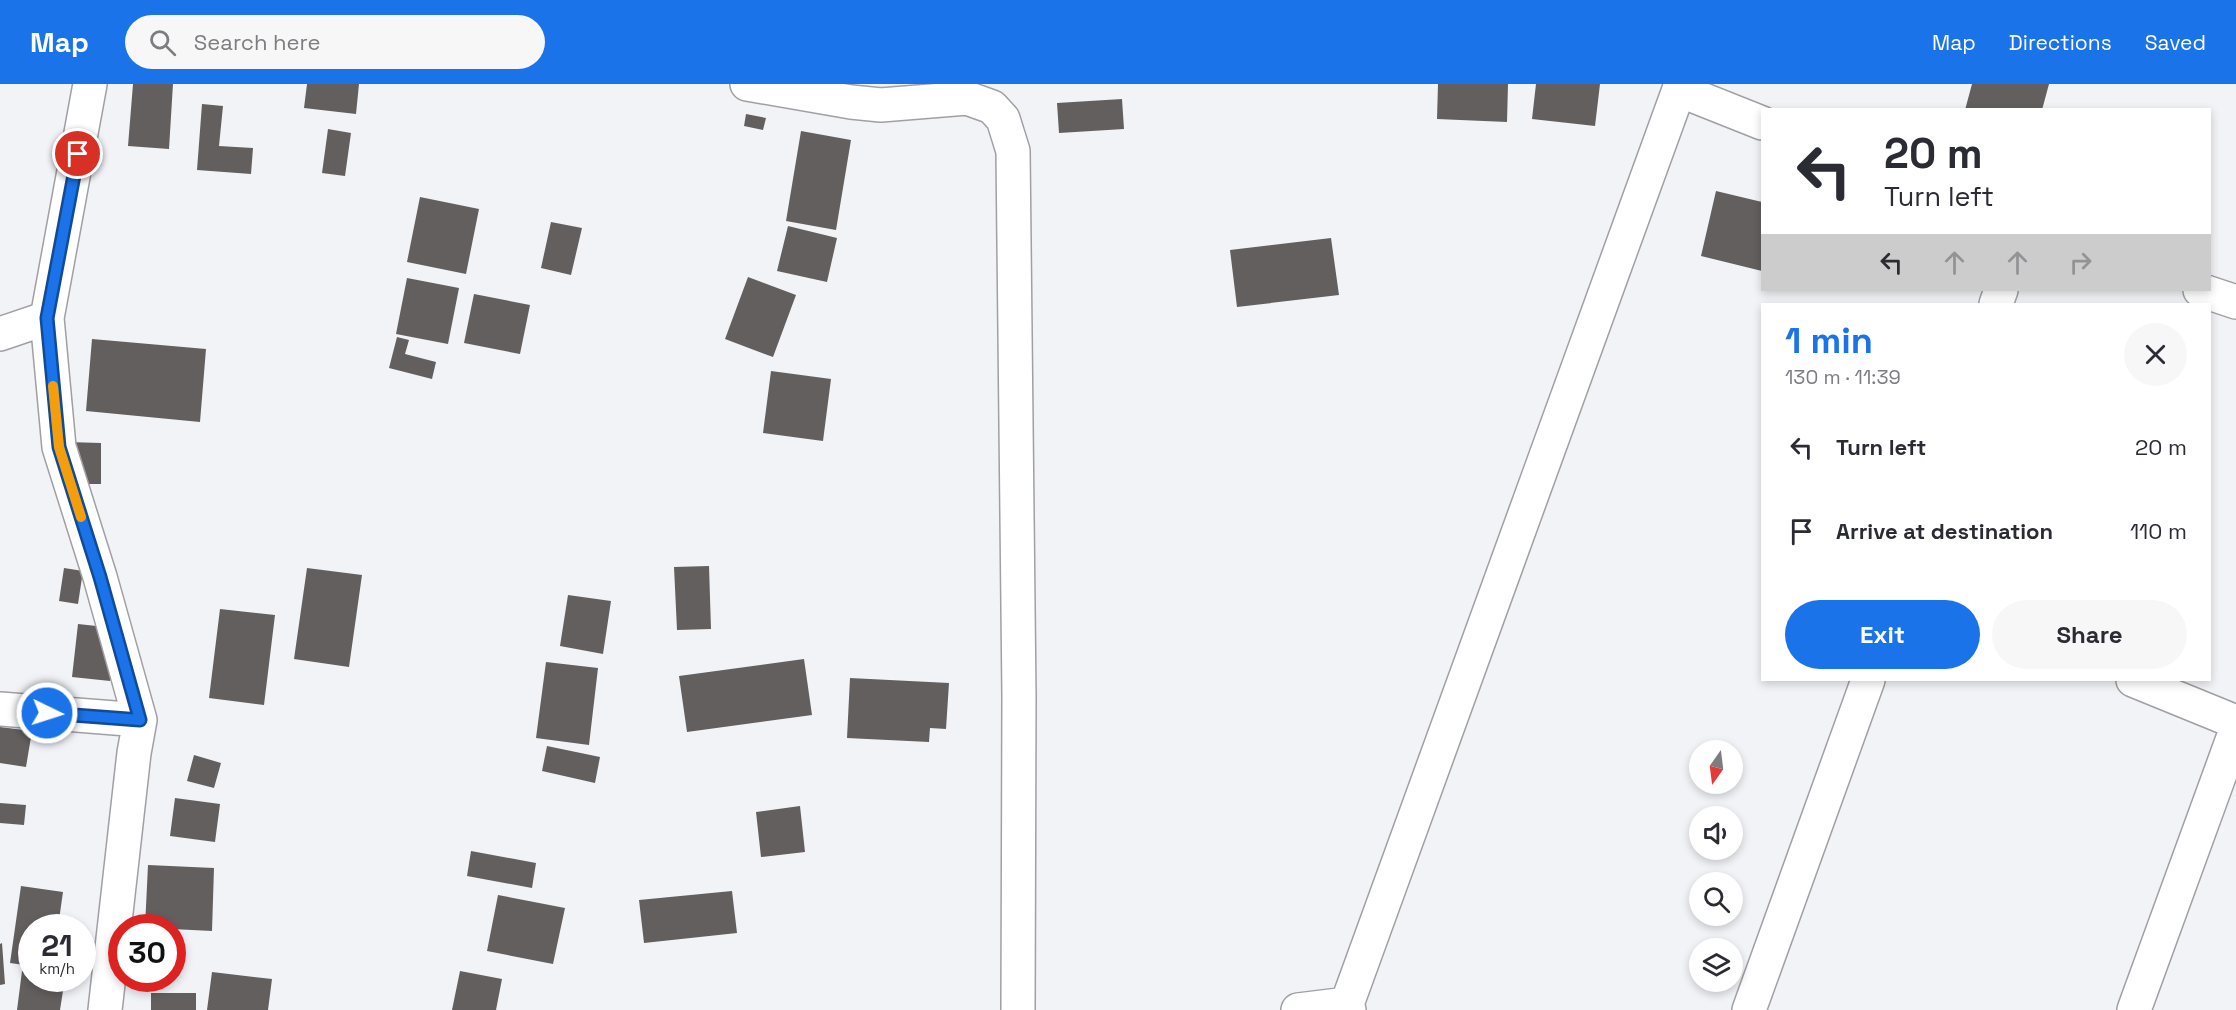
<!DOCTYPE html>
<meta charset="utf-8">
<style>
body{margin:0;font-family:"Space Grotesk",sans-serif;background:#f7f7f7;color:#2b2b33;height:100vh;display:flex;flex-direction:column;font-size:22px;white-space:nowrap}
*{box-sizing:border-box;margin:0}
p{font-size:20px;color:#7c7c81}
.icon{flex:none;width:33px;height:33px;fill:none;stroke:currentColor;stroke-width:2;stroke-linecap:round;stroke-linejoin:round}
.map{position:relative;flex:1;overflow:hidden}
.details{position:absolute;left:1761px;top:219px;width:450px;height:378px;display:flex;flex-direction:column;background:#fff;border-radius:0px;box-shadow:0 3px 9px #0003}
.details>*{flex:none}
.hud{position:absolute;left:1761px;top:24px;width:450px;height:183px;border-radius:0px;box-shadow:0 3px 9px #0003;background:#fff;color:#2b2b33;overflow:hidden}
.needle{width:39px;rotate:194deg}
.fabs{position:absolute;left:1689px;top:656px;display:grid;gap:12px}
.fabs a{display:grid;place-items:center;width:54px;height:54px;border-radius:50%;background:#fff;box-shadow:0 3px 9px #0003;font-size:30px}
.speed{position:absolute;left:18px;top:830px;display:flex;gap:12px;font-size:30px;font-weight:700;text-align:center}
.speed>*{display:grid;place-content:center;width:78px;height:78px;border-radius:50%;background:#fff;box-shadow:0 3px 9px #0003;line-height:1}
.speed small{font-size:15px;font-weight:400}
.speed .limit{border:9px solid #d22;background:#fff;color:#111}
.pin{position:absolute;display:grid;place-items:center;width:51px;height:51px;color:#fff;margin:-26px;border:3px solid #fff;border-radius:50%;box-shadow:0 2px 6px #0007}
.me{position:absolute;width:66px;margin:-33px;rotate:94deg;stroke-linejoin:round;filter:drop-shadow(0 0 4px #0008)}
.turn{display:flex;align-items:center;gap:21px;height:126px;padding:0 24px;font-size:27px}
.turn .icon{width:78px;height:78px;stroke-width:2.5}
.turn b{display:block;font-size:42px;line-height:51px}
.lanes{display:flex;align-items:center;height:57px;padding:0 24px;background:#0003;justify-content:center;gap:30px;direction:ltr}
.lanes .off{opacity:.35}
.round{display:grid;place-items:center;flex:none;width:63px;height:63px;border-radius:32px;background:#f7f7f7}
.head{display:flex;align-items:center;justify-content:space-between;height:102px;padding:0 24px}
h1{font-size:36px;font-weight:700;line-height:45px;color:#1a73e8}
.primary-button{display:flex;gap:12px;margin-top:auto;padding:12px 24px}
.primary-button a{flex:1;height:69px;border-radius:36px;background:#1a73e8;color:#fff;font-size:24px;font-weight:700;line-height:69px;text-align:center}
.primary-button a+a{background:#f7f7f7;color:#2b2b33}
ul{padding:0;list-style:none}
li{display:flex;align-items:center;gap:18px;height:84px;padding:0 24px}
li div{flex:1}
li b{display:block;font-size:22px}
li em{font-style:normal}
header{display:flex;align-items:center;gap:36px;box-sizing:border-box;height:84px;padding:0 30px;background:#1a73e8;color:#fff}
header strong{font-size:28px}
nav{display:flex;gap:33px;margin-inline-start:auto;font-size:21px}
.search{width:420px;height:54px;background:#f7f7f7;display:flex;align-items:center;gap:15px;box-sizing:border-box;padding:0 21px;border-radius:33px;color:#7c7c81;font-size:22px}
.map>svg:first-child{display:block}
</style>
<header>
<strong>Map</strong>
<div class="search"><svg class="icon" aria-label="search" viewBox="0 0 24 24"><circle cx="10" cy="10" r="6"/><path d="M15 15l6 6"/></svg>Search here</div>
<nav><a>Map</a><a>Directions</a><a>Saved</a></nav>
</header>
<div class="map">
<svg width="2236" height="926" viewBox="0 0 2236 926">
<rect width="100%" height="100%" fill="#f2f3f7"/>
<path fill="#635f5e" d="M133,0h40l-4,65 -41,-3z
M307,0h52l-3,30 -52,-6z
M1438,0h70l-1,38 -70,-3z
M1536,0h64l-5,42 -63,-7z
M1972,0h77l-7,26h-77z
M1122,15l2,30 -65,4 -2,-30z
M202,20l21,2 -4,40 34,2 -2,26 -54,-4z
M746,30l20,4 -3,12 -19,-4z
M328,45l23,4 -6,43 -23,-3z
M801,47l50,9 -15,90 -50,-9z
M1716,107l46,11v69l-61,-15z
M420,113l59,12 -13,65 -59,-12z
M551,138l31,6 -11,47 -30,-7z
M788,142l49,12 -10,44 -50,-11z
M1331,154l8,57 -102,12 -7,-57z
M748,193l48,18 -23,62 -48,-18z
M407,194l52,10 -11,56 -52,-10z
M474,210l56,11 -10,49 -56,-11z
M397,253l12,3 -4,14 31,8 -4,17 -43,-11z
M92,255l114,10 -6,73 -114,-11z
M771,287l60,8 -8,62 -60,-8z
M68,358l33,1v41h-33z
M709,482l2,63 -34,1 -3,-63z
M64,484l19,3 -5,33 -19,-3z
M307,484l55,7 -13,92 -55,-8z
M568,511l43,6 -8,53 -43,-8z
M220,525l55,6 -11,90 -55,-7z
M78,540l37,4 -5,53 -38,-4z
M804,575l8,56 -125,17 -8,-56z
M546,578l52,6 -9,77 -53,-7z
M850,594l99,5 -3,46 -16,-1 -1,14 -82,-4z
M0,643l32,4 -6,36 -26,-4z
M547,662l53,11 -5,26 -53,-12z
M194,671l27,8 -7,25 -27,-7z
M175,714l45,6 -5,38 -45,-6z
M0,719l26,2 -2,20 -24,-2z
M800,722l5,46 -44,5 -5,-45z
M471,767l65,12 -4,25 -65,-12z
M148,781l66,3 -2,63 -40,-2v-2h-27z
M21,802l42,6 -5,35h-26v39l-22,-3z
M732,807l5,42 -93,10 -5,-43z
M498,811l67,13 -12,56 -66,-13z
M2,859l3,41 -5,1v-41z
M22,887l10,1v6h33l-5,32h-43z
M460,887l42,8 -6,31h-44z
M212,888l60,7 -4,31h-61z
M151,909h45v17h-45z"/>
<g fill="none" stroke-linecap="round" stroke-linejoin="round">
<g stroke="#a0a0a4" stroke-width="36">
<path id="minor" d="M90,0l-43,234 12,129 41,130 40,143 -6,33 -29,257
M747,0l104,18 30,3 86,-7 25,9 11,12 10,32 6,546 -1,313
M1679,6l83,33
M2200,206l36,12
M1996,220l5,-14
M0,250l47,-16
M2133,596l103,42
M0,625l140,11
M1298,926l49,-6
M1349,926l-2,-6 334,-920
M1749,926l119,-330
M2134,926l102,-280"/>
</g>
<use href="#minor" stroke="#fff" stroke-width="33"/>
</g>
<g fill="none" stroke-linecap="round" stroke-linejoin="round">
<g stroke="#114b97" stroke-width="15">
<path id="route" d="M47,629l93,7 -40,-143 -41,-130 -12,-129 31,-164"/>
</g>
<use href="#route" stroke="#1a73e8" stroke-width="10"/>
<path stroke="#f59e0b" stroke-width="10" d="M53,302l6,61 22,70"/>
</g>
</svg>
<div class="fabs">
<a><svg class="needle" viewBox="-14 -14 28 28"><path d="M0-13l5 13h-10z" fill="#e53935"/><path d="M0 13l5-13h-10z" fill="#7c7c81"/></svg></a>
<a><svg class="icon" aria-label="sound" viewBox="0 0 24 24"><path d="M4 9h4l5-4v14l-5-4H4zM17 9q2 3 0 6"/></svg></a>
<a><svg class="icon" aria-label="search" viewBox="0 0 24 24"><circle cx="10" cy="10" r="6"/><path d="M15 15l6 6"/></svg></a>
<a><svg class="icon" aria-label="layers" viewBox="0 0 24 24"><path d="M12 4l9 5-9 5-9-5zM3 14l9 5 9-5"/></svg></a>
</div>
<div class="speed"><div>21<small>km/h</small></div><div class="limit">30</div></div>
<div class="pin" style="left:78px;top:70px;background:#d93025"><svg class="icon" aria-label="arrive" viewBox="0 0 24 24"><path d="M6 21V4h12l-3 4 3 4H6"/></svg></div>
<svg class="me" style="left:47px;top:629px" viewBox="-20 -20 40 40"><circle r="17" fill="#1a73e8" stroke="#fff" stroke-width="3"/><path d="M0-11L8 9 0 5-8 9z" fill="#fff"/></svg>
<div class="hud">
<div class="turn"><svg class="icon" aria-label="left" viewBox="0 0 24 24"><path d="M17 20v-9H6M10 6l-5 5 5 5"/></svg><div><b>20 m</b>Turn left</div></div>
<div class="lanes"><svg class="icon" aria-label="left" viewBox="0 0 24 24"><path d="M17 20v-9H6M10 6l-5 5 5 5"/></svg><svg class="icon off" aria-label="ahead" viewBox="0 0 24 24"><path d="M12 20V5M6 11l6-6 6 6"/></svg><svg class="icon off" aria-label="ahead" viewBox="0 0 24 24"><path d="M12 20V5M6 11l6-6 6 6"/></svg><svg class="icon off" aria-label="right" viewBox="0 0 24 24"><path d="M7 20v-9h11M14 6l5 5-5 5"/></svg></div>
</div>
<section class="details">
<div class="head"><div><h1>1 min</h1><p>130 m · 11:39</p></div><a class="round"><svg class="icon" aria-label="close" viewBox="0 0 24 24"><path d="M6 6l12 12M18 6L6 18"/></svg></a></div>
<ul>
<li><svg class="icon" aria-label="left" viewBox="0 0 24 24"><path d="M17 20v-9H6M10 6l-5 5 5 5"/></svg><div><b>Turn left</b></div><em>20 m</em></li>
<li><svg class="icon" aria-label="arrive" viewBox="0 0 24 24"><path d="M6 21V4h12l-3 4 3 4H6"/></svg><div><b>Arrive at destination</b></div><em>110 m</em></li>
</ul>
<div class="primary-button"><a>Exit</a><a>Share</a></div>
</section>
</div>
